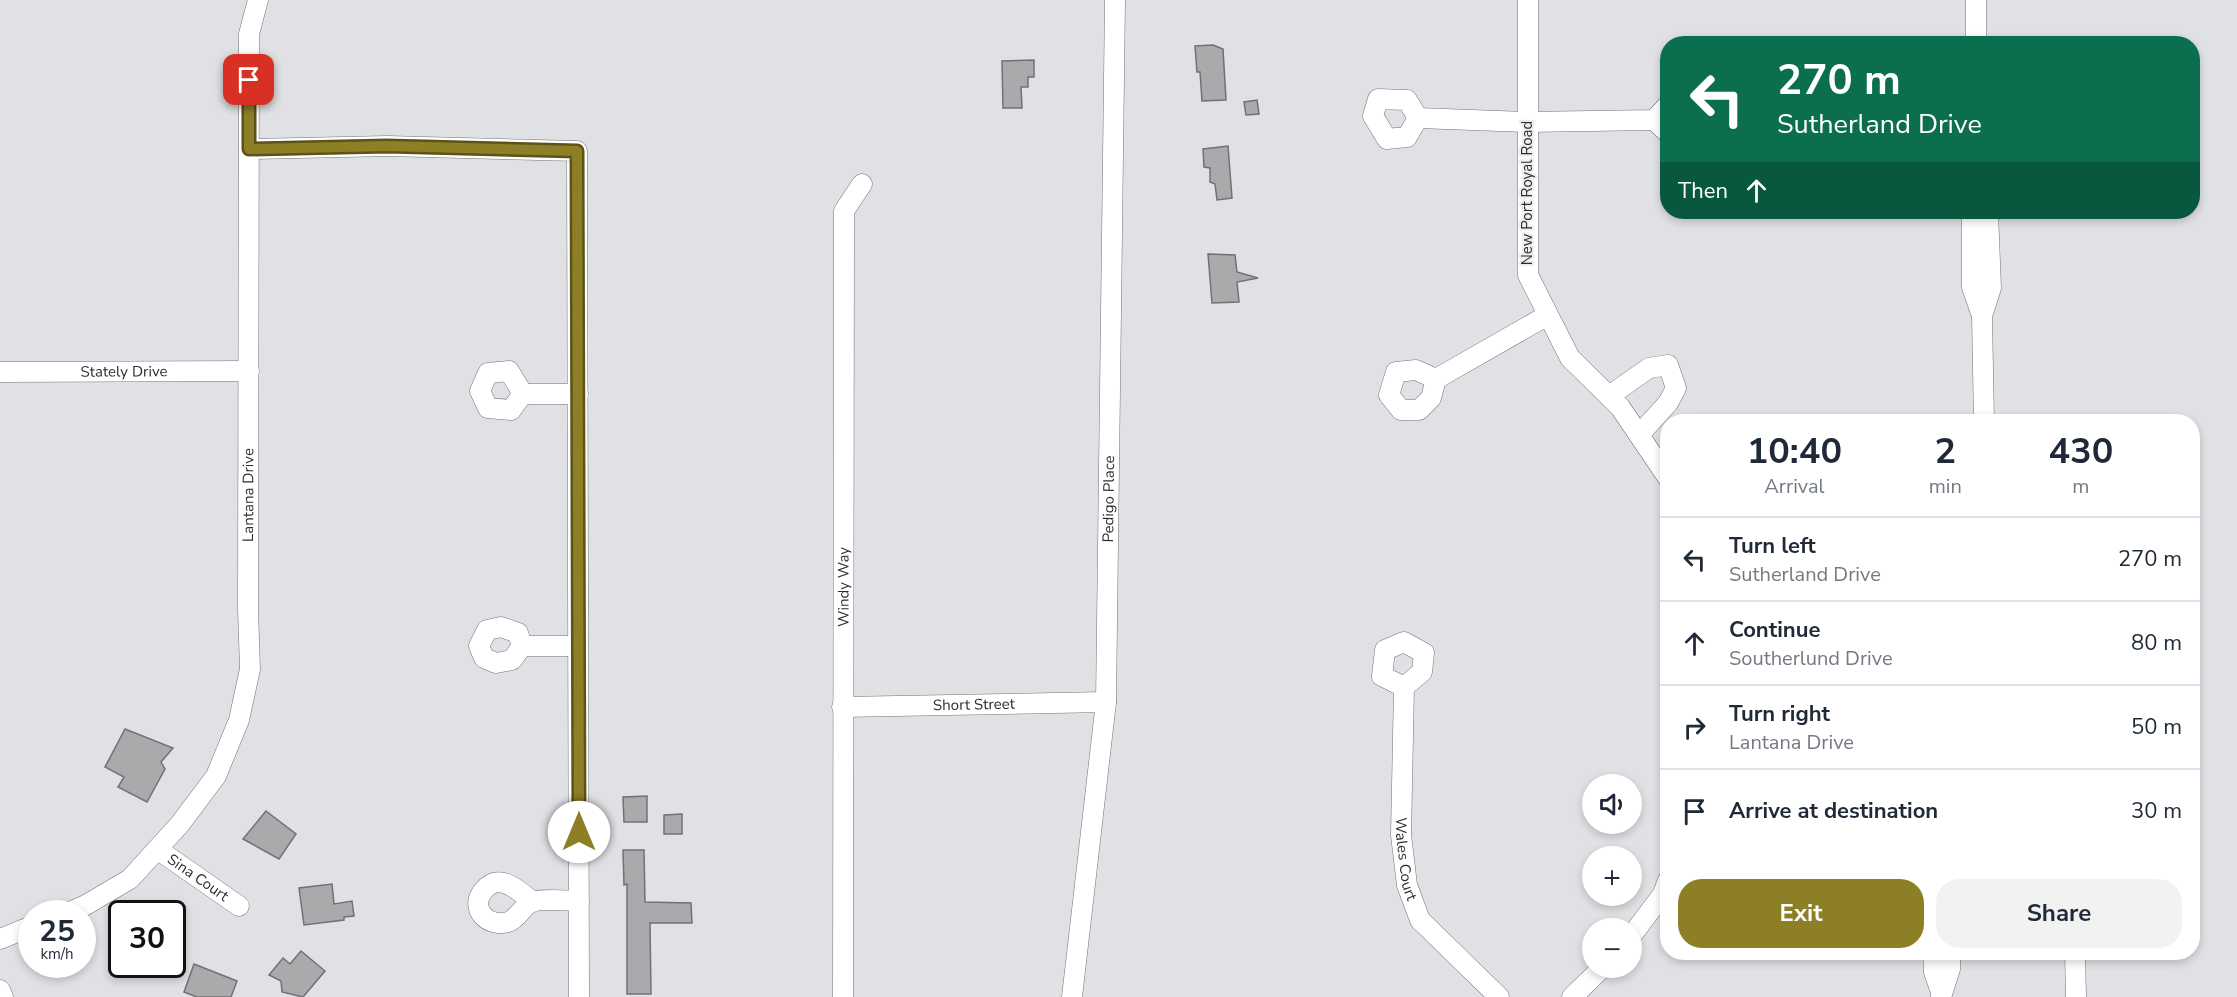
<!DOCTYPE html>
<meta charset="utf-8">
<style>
body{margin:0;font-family:"Nunito Sans",sans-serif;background:#f2f2f3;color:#1f2937;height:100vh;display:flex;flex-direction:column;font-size:22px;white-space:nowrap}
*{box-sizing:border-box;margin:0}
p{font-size:20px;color:#747a83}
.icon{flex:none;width:33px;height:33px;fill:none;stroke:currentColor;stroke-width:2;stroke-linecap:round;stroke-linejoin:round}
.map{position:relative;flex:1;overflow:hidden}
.side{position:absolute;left:1660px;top:414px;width:540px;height:546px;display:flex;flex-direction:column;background:#fff;border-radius:24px;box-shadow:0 3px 9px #0003}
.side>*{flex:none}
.hud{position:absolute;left:1660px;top:36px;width:540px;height:183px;border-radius:24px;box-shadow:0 3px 9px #0003;background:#0b6e4f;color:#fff;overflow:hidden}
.fabs{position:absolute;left:1582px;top:774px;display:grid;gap:12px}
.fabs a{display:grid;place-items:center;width:60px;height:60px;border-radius:50%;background:#fff;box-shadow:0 3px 9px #0003;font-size:30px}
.speed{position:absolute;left:18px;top:900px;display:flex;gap:12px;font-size:30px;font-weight:700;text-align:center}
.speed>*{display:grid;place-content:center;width:78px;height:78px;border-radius:50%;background:#fff;box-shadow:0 3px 9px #0003;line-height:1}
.speed small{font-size:15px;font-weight:400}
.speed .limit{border:3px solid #111;border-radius:9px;background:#fff;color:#111}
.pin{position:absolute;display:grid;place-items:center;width:51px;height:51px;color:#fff;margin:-26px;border-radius:12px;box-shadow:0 3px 9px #0006}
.me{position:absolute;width:66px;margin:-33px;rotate:0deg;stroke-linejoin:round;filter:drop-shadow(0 0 4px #0008)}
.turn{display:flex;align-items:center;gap:21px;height:126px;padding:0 18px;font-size:27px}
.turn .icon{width:78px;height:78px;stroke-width:2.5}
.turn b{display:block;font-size:42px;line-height:51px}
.then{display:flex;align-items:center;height:57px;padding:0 18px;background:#0003;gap:12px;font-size:22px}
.eta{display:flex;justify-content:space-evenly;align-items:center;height:102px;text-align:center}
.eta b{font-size:36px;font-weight:700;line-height:42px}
.action{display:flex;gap:12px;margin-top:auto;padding:12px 18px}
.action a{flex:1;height:69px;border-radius:24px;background:#8d7f26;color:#fff;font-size:24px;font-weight:700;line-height:69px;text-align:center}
.action a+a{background:#f2f2f3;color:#1f2937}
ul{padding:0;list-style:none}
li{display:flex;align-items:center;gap:18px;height:84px;padding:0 18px;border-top:2px solid #e0e1e3}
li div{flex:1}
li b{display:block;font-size:22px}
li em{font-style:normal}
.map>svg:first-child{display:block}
</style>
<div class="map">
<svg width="2237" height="997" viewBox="0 0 2237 997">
<rect width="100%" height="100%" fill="#e0e1e4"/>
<path fill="#aaaaad" stroke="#717174" stroke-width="1.5" d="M1213,45l10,4 3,51 -24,1 -2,-29h-3l-2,-26z
M1034,60v17h-6v10h-7l1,21h-19l-1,-47z
M1257,100l2,14 -13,1 -2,-13z
M1228,146l4,52 -15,2 -2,-16 -5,-2v-14l-6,-1 -1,-18z
M1208,254l27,1 2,17 21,6 -21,4 2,20 -27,1z
M125,729l48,19 -12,14 4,7 -18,33 -29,-15 6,-10 -19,-10z
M647,796v26h-23l-1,-25z
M266,811l30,23 -17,25 -36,-20z
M682,814v20h-18v-19z
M623,850h21l1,52 46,1 1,20h-42l1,71h-24v-110l-3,1z
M332,884l2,20 18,-3 2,15 -10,1v3l-40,5 -5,-37z
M301,951l24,20 -22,26 -21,-5 -1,-11 -12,-6 14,-17 7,6z
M194,964l43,17 -6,16h-34l-13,-5z"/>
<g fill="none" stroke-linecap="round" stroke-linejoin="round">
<g stroke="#737376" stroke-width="21">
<g id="minor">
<path d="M1528,0v275l42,83 50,49 48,71"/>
<path d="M1976,0v44"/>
<path d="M1418,118l-11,19 -20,2 -14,-23 5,-17 29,1 11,18 109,4 127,-2 14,-15"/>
<path d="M1654,120l14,13"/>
<path d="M249,149l138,-3 190,5 2,846"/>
<path d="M1972,212v75l10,29"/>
<path id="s1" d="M0,372l249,-1"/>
<path d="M1436,379l-5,19 -12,12h-18l-12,-15 7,-23 20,-2 20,9 112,-64"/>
<path d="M523,394l-12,16 -23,-2 -8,-17 8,-18 21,-2 14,23h55"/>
<path d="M1609,396l40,-28 19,-3 8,23 -8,15 -29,32"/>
<path d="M1984,422l-2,-106 9,-28 -3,-76"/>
<path d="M522,646l-4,-13 -17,-6 -14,3 -8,16 5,12 12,5 16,-3 10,-14h56"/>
<path id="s2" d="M1404,687l-22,-11 3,-26 19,-8 20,11 -2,19 -18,15 -3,148 6,50 13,35 79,77"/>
<path id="s3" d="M842,707l264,-5"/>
<path id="s4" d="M157,849l82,57"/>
<path d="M533,902c-15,-12 -34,-31 -50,-11 -14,18 5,37 25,31 10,-3 14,-16 24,-20 10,-4 36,-1 47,-1"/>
<path id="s5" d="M65,914l19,-8 46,-27 50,-55 36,-48 23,-56 11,-51 -2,-60 1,-575 9,-34"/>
<path d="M1632,935l31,-41 5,-14"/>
<path d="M0,939l32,-13"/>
<path d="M1933,952l1,20 7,20"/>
<path d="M2075,952l1,45"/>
<path d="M0,990l3,7"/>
<path id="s6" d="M843,997l1,-786 18,-27"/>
<path id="s7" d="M1072,997l34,-295 9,-702"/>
<path d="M1572,997l30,-29"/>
<path d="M1941,997l9,-28v-17"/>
</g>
</g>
<use href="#minor" stroke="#fff" stroke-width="20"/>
</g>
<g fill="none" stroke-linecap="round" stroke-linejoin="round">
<g stroke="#5c5319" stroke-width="15">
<path id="route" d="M249,80v69l138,-3 190,5 2,681"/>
</g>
<use href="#route" stroke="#8d7f26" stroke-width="10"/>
</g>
<g text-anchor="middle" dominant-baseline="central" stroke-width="4.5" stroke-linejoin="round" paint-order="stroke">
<g font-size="15" fill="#2c2c2d" stroke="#eeeef1">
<text transform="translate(1527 193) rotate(-90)">New Port Royal Road</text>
<text stroke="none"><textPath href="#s1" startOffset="124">Stately Drive</textPath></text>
<text stroke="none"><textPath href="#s5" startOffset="495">Lantana Drive</textPath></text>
<text stroke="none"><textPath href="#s7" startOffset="500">Pedigo Place</textPath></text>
<text stroke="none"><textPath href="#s6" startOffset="410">Windy Way</textPath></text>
<text stroke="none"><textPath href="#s3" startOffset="132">Short Street</textPath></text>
<text stroke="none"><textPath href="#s2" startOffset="309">Wales Court</textPath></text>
<text stroke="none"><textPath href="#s4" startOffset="50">Sina Court</textPath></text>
</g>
</g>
</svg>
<div class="fabs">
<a><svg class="icon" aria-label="sound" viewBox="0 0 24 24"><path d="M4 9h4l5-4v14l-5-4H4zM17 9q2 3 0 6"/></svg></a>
<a>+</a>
<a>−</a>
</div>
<div class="speed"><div>25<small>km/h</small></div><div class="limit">30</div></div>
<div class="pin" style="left:249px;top:80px;background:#d93025"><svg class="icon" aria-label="arrive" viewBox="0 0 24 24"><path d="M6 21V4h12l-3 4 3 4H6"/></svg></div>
<svg class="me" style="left:579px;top:832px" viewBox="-20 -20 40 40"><circle r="19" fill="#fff"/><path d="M0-13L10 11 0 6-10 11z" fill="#8d7f26"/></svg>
<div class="hud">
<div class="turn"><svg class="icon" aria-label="left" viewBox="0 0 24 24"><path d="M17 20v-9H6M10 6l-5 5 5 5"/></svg><div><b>270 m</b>Sutherland Drive</div></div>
<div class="then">Then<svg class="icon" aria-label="ahead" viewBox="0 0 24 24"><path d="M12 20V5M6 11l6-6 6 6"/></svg></div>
</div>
<section class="side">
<div class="eta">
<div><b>10:40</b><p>Arrival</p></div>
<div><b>2</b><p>min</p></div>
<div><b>430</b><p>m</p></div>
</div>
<ul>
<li><svg class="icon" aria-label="left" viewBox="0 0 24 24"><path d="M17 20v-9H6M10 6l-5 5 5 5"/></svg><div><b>Turn left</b><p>Sutherland Drive</p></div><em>270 m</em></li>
<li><svg class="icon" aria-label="ahead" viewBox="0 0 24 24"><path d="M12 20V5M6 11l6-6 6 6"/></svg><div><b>Continue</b><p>Southerlund Drive</p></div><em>80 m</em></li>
<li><svg class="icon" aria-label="right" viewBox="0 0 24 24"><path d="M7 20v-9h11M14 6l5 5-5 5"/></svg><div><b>Turn right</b><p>Lantana Drive</p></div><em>50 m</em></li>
<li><svg class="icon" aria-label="arrive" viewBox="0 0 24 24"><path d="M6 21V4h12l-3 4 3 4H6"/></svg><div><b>Arrive at destination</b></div><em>30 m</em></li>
</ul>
<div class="action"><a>Exit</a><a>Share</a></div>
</section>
</div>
